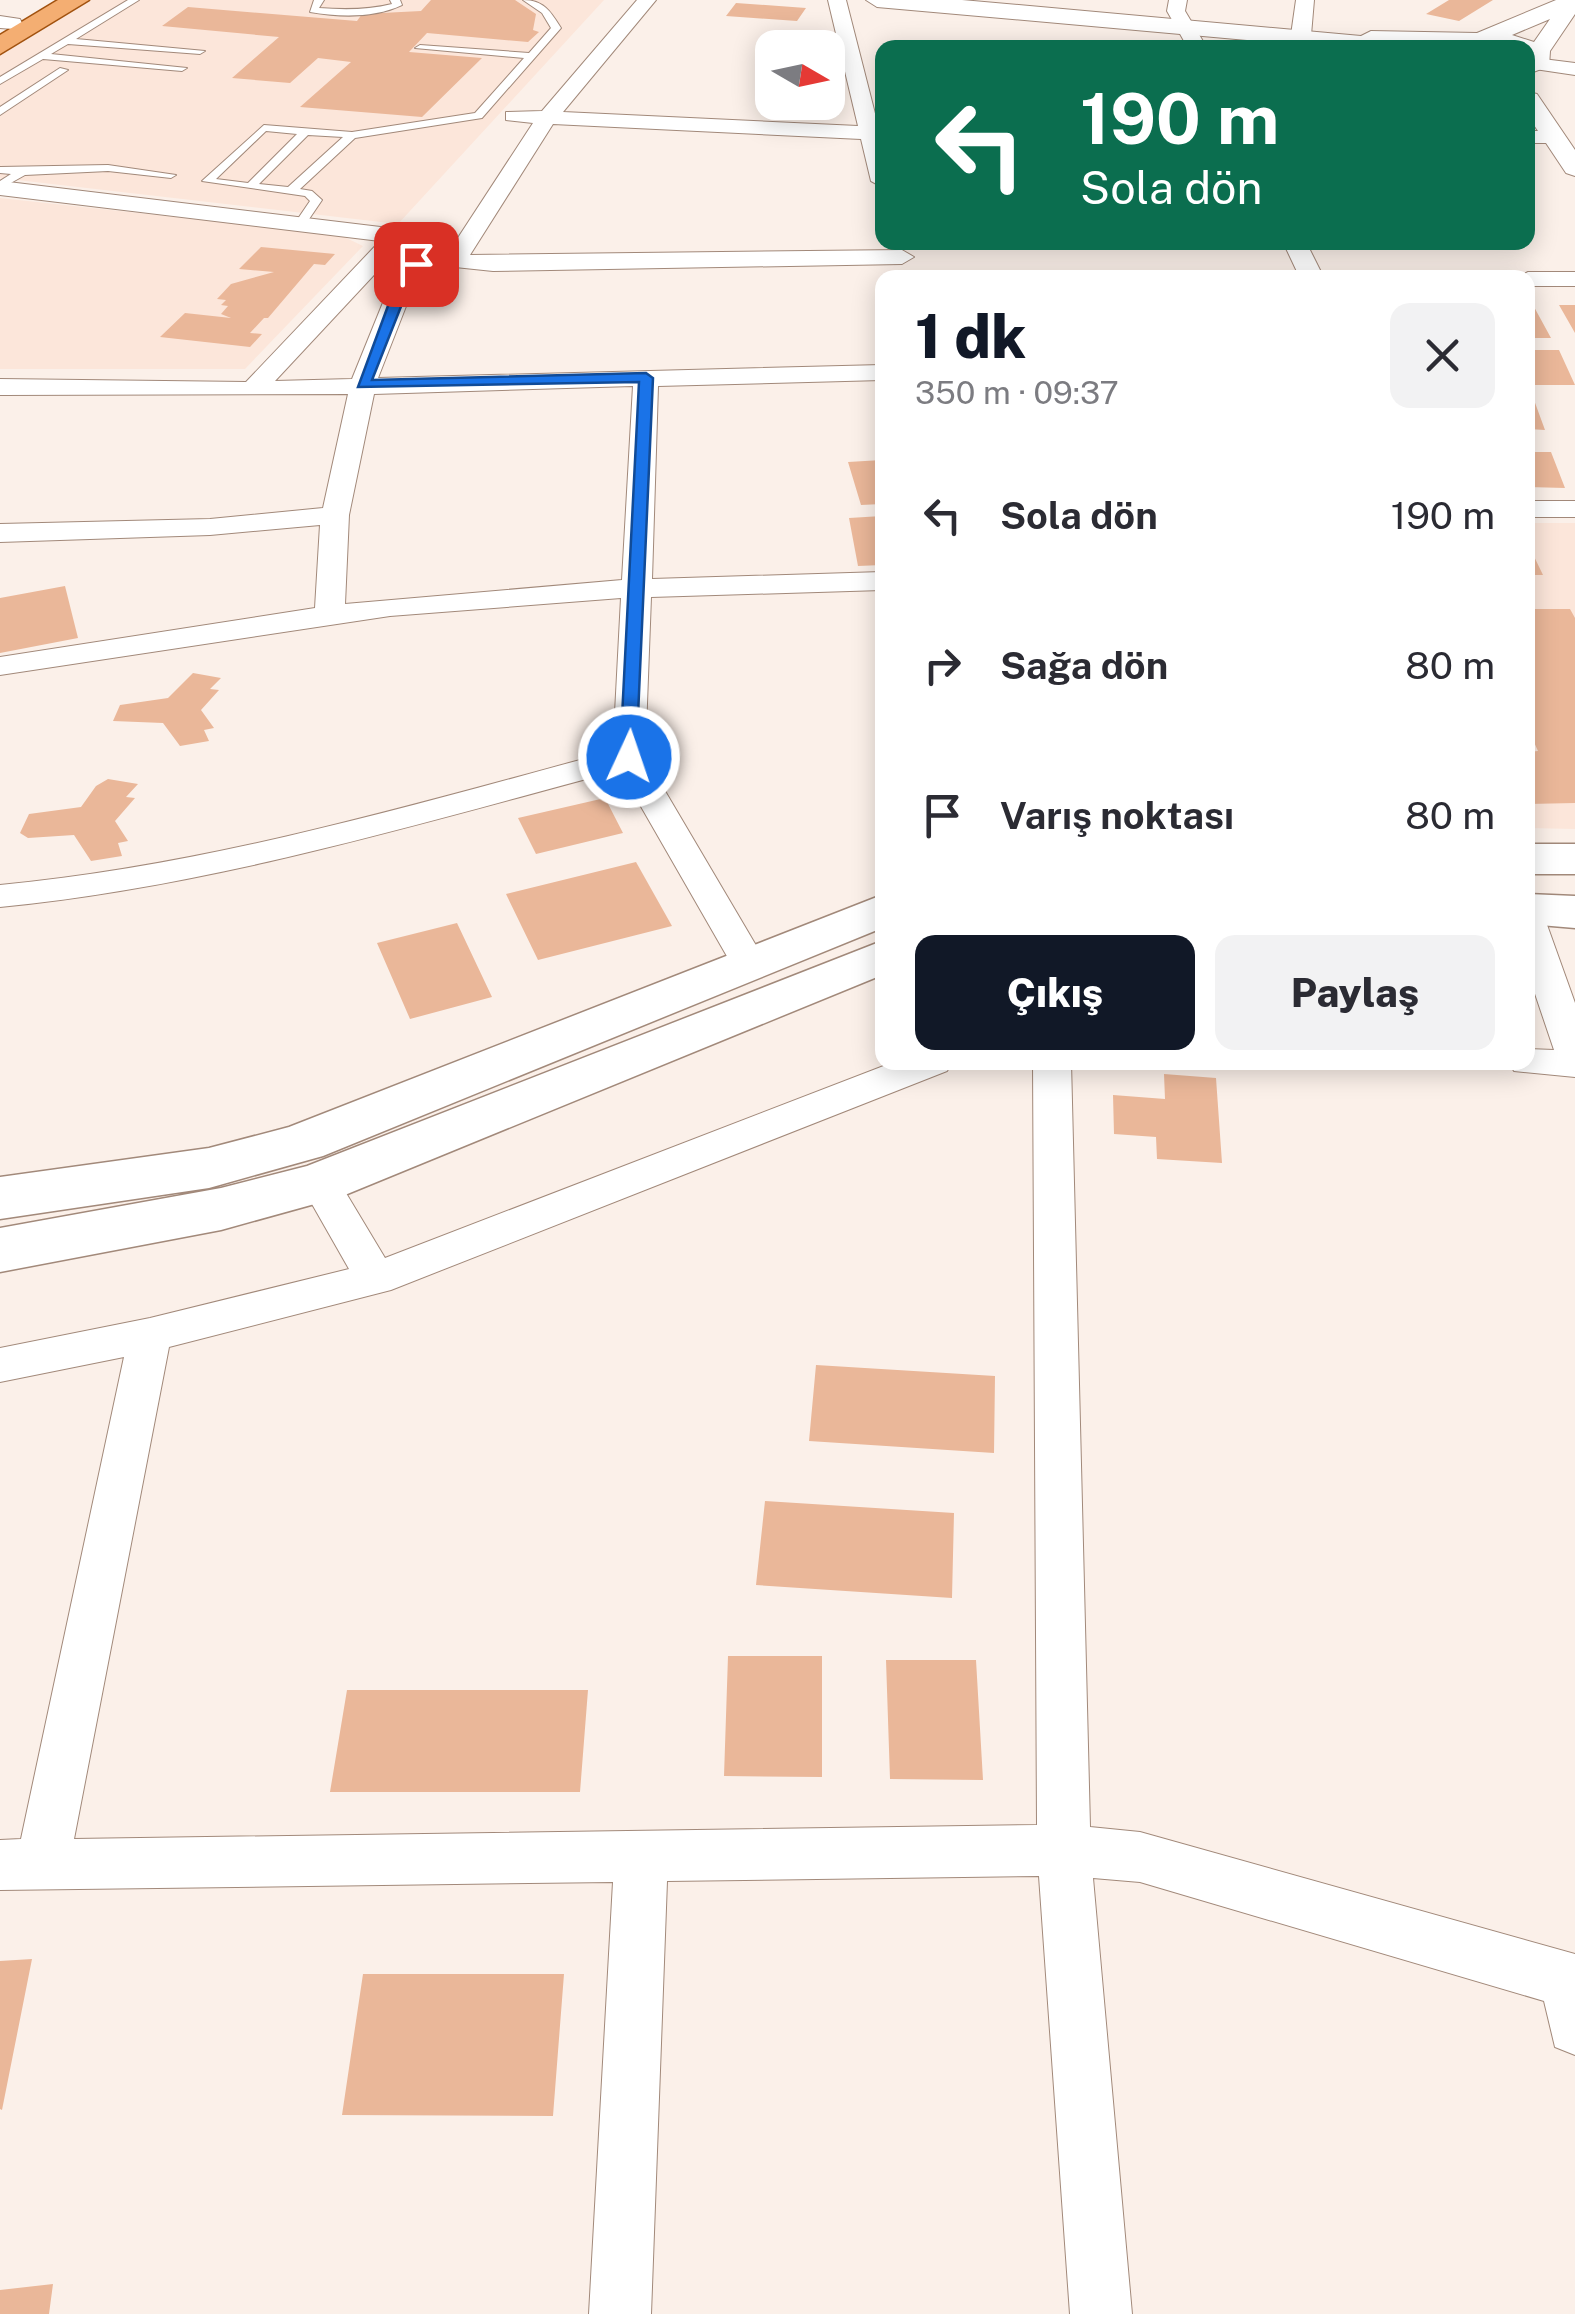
<!DOCTYPE html>
<html lang="tr">
<meta charset="utf-8">
<style>
body{margin:0;font-family:"Public Sans",sans-serif;background:#f2f2f3;color:#2b2b33;height:100vh;display:flex;flex-direction:column;font-size:38px;white-space:nowrap}
*{box-sizing:border-box;margin:0}
p{font-size:32px;color:#7c7c81}
.icon{flex:none;width:55px;height:55px;fill:none;stroke:currentColor;stroke-width:2;stroke-linecap:round;stroke-linejoin:round}
.map{position:relative;flex:1;overflow:hidden}
.side{position:absolute;left:875px;top:270px;width:660px;height:800px;display:flex;flex-direction:column;background:#fff;border-radius:20px;box-shadow:0 5px 25px #0003}
.side>*{flex:none}
.banner{position:absolute;left:875px;top:40px;width:660px;height:210px;border-radius:20px;box-shadow:0 5px 25px #0003;background:#0b6e4f;color:#fff;overflow:hidden}
.needle{width:65px;rotate:99deg}
.buttons{position:absolute;left:755px;top:30px;display:grid;gap:20px}
.buttons a{display:grid;place-items:center;width:90px;height:90px;border-radius:20px;background:#fff;box-shadow:0 5px 25px #0003;font-size:50px}
.pin{position:absolute;display:grid;place-items:center;width:85px;height:85px;color:#fff;margin:-42px;border-radius:20px;box-shadow:0 5px 15px #0006}
.me{position:absolute;width:110px;margin:-55px;rotate:3deg;stroke-linejoin:round;filter:drop-shadow(0 0 8px #0008)}
.turn{display:flex;align-items:center;gap:35px;height:210px;padding:0 40px;font-size:45px}
.turn .icon{width:130px;height:130px;stroke-width:2.5}
.turn b{display:block;font-size:70px;line-height:85px}
.round{display:grid;place-items:center;flex:none;width:105px;height:105px;border-radius:20px;background:#f2f2f3}
.headline{display:flex;align-items:center;justify-content:space-between;height:170px;padding:0 40px}
h1{font-size:60px;font-weight:800;line-height:75px;color:#111827}
.button{display:flex;gap:20px;margin-top:auto;padding:20px 40px}
.button a{flex:1;height:115px;border-radius:20px;background:#111827;color:#fff;font-size:40px;font-weight:800;line-height:115px;text-align:center}
.button a+a{background:#f2f2f3;color:#2b2b33}
ul{padding:0;list-style:none}
li{display:flex;align-items:center;gap:30px;height:150px;padding:0 40px}
li div{flex:1}
li b{display:block;font-size:38px}
li em{font-style:normal}
.map>svg:first-child{display:block}
</style>
<div class="map">
<svg width="1575" height="2314" viewBox="0 0 1575 2314">
<rect width="100%" height="100%" fill="#fbf0e9"/>
<path fill="#fce6da" d="M88,0h516l-206,224 -398,-46v-125z
M0,198l340,37 23,11 -118,123h-245z
M1528,523h47v306l-47,-1z"/>
<path fill="#eab799" d="M431,0h84l21,14 -3,16 6,2 -11,10 -101,-9 -18,19 73,6 -60,59 -122,-10 51,-45 -33,-4 -28,25 -58,-5 47,-41 -117,-11 26,-19 169,14 5,-7 59,-3z
M1449,0h44l-34,21 -33,-7z
M736,3l70,5 -9,13 -71,-5z
M261,247l74,7 -10,11 -11,-1 -46,54h-4l-14,15 12,1 -12,13 -90,-10 25,-24 46,5 -10,-4 7,-8 -7,-1 5,-5 -9,-1 14,-15 43,-12 -35,-3z
M1528,305h5l18,33h-23z
M1559,305h16v28z
M1528,350h31l16,35h-47z
M1528,400h6l11,30 -17,-1z
M1528,452h23l14,36 -37,-1z
M882,460v44l-21,1 -13,-43z
M882,516v49l-24,1 -9,-48z
M1528,544l15,31h-15z
M65,586l13,52 -78,15v-55z
M1528,609h42l5,9v185l-47,1v-52l10,-1 -10,-22z
M193,673l28,5 -11,11 9,1 -18,20 13,18 -10,2 5,11 -29,5 -17,-23 -50,-2 7,-16 48,-7z
M108,779l30,5 -12,13 9,1 -20,23 13,20 -10,2 4,13 -31,5 -17,-26 -46,3 -8,-5 9,-19 52,-7 15,-21z
M605,798l18,35 -87,21 -18,-36z
M636,862l36,64 -134,34 -32,-66z
M457,923l35,74 -82,22 -33,-76z
M1164,1074l52,4 6,85 -65,-4 -1,-22 -42,-3 -1,-39 52,4z
M816,1365l179,11 -1,77 -185,-12z
M765,1501l189,12 -2,85 -196,-13z
M728,1656h94v121l-98,-1z
M886,1660h90l7,120 -93,-1z
M347,1690h241l-8,102h-250z
M32,1959l-30,151 -2,-1v-148z
M363,1974h201l-11,142 -211,-1z
M53,2284l-4,30h-49v-24z"/>
<g fill="none" stroke-linecap="round" stroke-linejoin="round">
<g stroke="#a2897a" stroke-width="2">
<path id="service" d="M128,0h11l-63,39 129,12 -5,3 -132,-10 -17,10 136,14 -5,3 -139,-12 -43,25v-7z
M314,0h10l-5,8c25,2 49,2 73,-4l-2,-4h10l2,5c-27,13 -63,12 -92,7z
M523,0c21,0 28,12 38,28l-79,90 -127,20 -55,51 12,2 10,9 -17,25 -10,-2 15,-22 -5,-5 -103,-15 62,-56 88,7 123,-19 49,-55 -109,-10 5,-3 109,8 22,-25 -9,-15zM266,131l31,3 -49,49 -32,-4zM308,135l35,2 -55,50 -29,-3z
M60,68l8,2 -68,45v-8z
M108,165l68,10 -5,3 -63,-7 -83,4 -25,14v-8l11,-7 -11,-1v-6z"/>
</g>
<g stroke="#a2897a" stroke-width="2">
<path id="minor" d="M637,0h19l-93,112 295,14 -30,-126h18l36,141v46l-11,-6 -10,-42 -308,-15 -83,131 432,-5 12,7 -12,7 -409,7 -38,-4 -36,6 -41,105 504,-13v15l-224,6 -6,193 230,-7v18l-231,7 -6,160 122,207 -5,8h-26l-116,-202c-206,55 -407,116 -620,137v-22c210,-20 410,-79 613,-134l8,-153 -231,18 -390,59v-18l315,-49 5,-83 -110,10 -210,7v-18l210,-5 113,-11 25,-114 -348,1v-16l246,3 134,-141 -380,-46v-14l397,48 53,21 83,-127 -27,-3v-8l36,-1zM401,246l28,12 -28,5 -4,5 -45,111 -77,2zM633,386l-11,194 -277,24 4,-89 25,-121z
M1169,0h18l-2,11 22,37h-19l-21,-37z
M1296,0h18l-3,35 -10,6 -10,-6z
M0,16l20,3 2,4 -9,6 -13,-1z
M1535,58l40,5v12l-47,-7v-7z
M1528,131h27l10,6 -10,6h-27z
M1283,242h23l18,36h-24z
M1528,272h47v14h-47v-8h-11z
M1528,501h47v16h-47z
M1528,911l13,3 5,8 29,81v74l-61,-6 -5,-9h19v-13l26,1 -26,-77z
M894,1062h58l-5,9 -556,219 -222,57 -95,492 963,-14 -4,-763h38l19,765 50,5 435,122v101l-20,-8 -11,-46 -404,-119 -47,-4 39,436h-62l-31,-438 -372,5 -16,433h-62l24,-432 -613,8v-50l21,-1 103,-482 -124,25v-34l150,-30 199,-49 -49,-86 6,-10 14,-5 14,5 51,85z"/>
</g>
<g stroke="#a2897a" stroke-width="2">
<path id="tertiary" d="M866,0h96l399,36 10,-5 106,2 79,-33h19v14l-25,37 -1,15 -21,8v-26h-190l-461,-41zM1550,19l-16,23 -22,-7z
M1528,92l9,2 38,56v26l-9,-3 -38,-57z"/>
</g>
<g stroke="#a2897a" stroke-width="3">
<path id="secondary" d="M1528,844h47v30h-47z
M1528,894l47,2v32l-47,-4z
M882,895v33l-559,228 -114,32 -209,31v-42l209,-29 80,-21z
M882,941v34l-542,222 -119,33 -221,42v-44l221,-40 86,-22z"/>
</g>
<g stroke="#a1520f" stroke-width="3">
<path id="primary" d="M58,0h31l-89,54v-19z"/>
</g>
<use href="#service" fill="#fff" fill-rule="evenodd"/>
<use href="#minor" fill="#fff" fill-rule="evenodd"/>
<use href="#tertiary" fill="#fff" fill-rule="evenodd"/>
<use href="#secondary" fill="#fff" fill-rule="evenodd"/>
<use href="#primary" fill="#f4ae72" fill-rule="evenodd"/>
</g>
<path fill="#1a73e8" stroke="#114b97" stroke-width="2.5" d="M416,261l7,3 -8,7 -43,109 274,-7 7,5 -17,383 -16,-4 19,-375 -281,5 44,-119z"/>
</svg>
<div class="buttons">
<a><svg class="needle" viewBox="-14 -14 28 28"><path d="M0-13l5 13h-10z" fill="#e53935"/><path d="M0 13l5-13h-10z" fill="#7c7c81"/></svg></a>
</div>
<div class="pin" style="left:416px;top:264px;background:#d93025"><svg class="icon" aria-label="arrive" viewBox="0 0 24 24"><path d="M6 21V4h12l-3 4 3 4H6"/></svg></div>
<svg class="me" style="left:629px;top:757px" viewBox="-20 -20 40 40"><circle r="17" fill="#1a73e8" stroke="#fff" stroke-width="3"/><path d="M0-11L8 9 0 5-8 9z" fill="#fff"/></svg>
<div class="banner">
<div class="turn"><svg class="icon" aria-label="left" viewBox="0 0 24 24"><path d="M17 20v-9H6M10 6l-5 5 5 5"/></svg><div><b>190 m</b>Sola dön</div></div>
</div>
<section class="side">
<div class="headline"><div><h1>1 dk</h1><p>350 m · 09:37</p></div><a class="round"><svg class="icon" aria-label="close" viewBox="0 0 24 24"><path d="M6 6l12 12M18 6L6 18"/></svg></a></div>
<ul>
<li><svg class="icon" aria-label="left" viewBox="0 0 24 24"><path d="M17 20v-9H6M10 6l-5 5 5 5"/></svg><div><b>Sola dön</b></div><em>190 m</em></li>
<li><svg class="icon" aria-label="right" viewBox="0 0 24 24"><path d="M7 20v-9h11M14 6l5 5-5 5"/></svg><div><b>Sağa dön</b></div><em>80 m</em></li>
<li><svg class="icon" aria-label="arrive" viewBox="0 0 24 24"><path d="M6 21V4h12l-3 4 3 4H6"/></svg><div><b>Varış noktası</b></div><em>80 m</em></li>
</ul>
<div class="button"><a>Çıkış</a><a>Paylaş</a></div>
</section>
</div>
